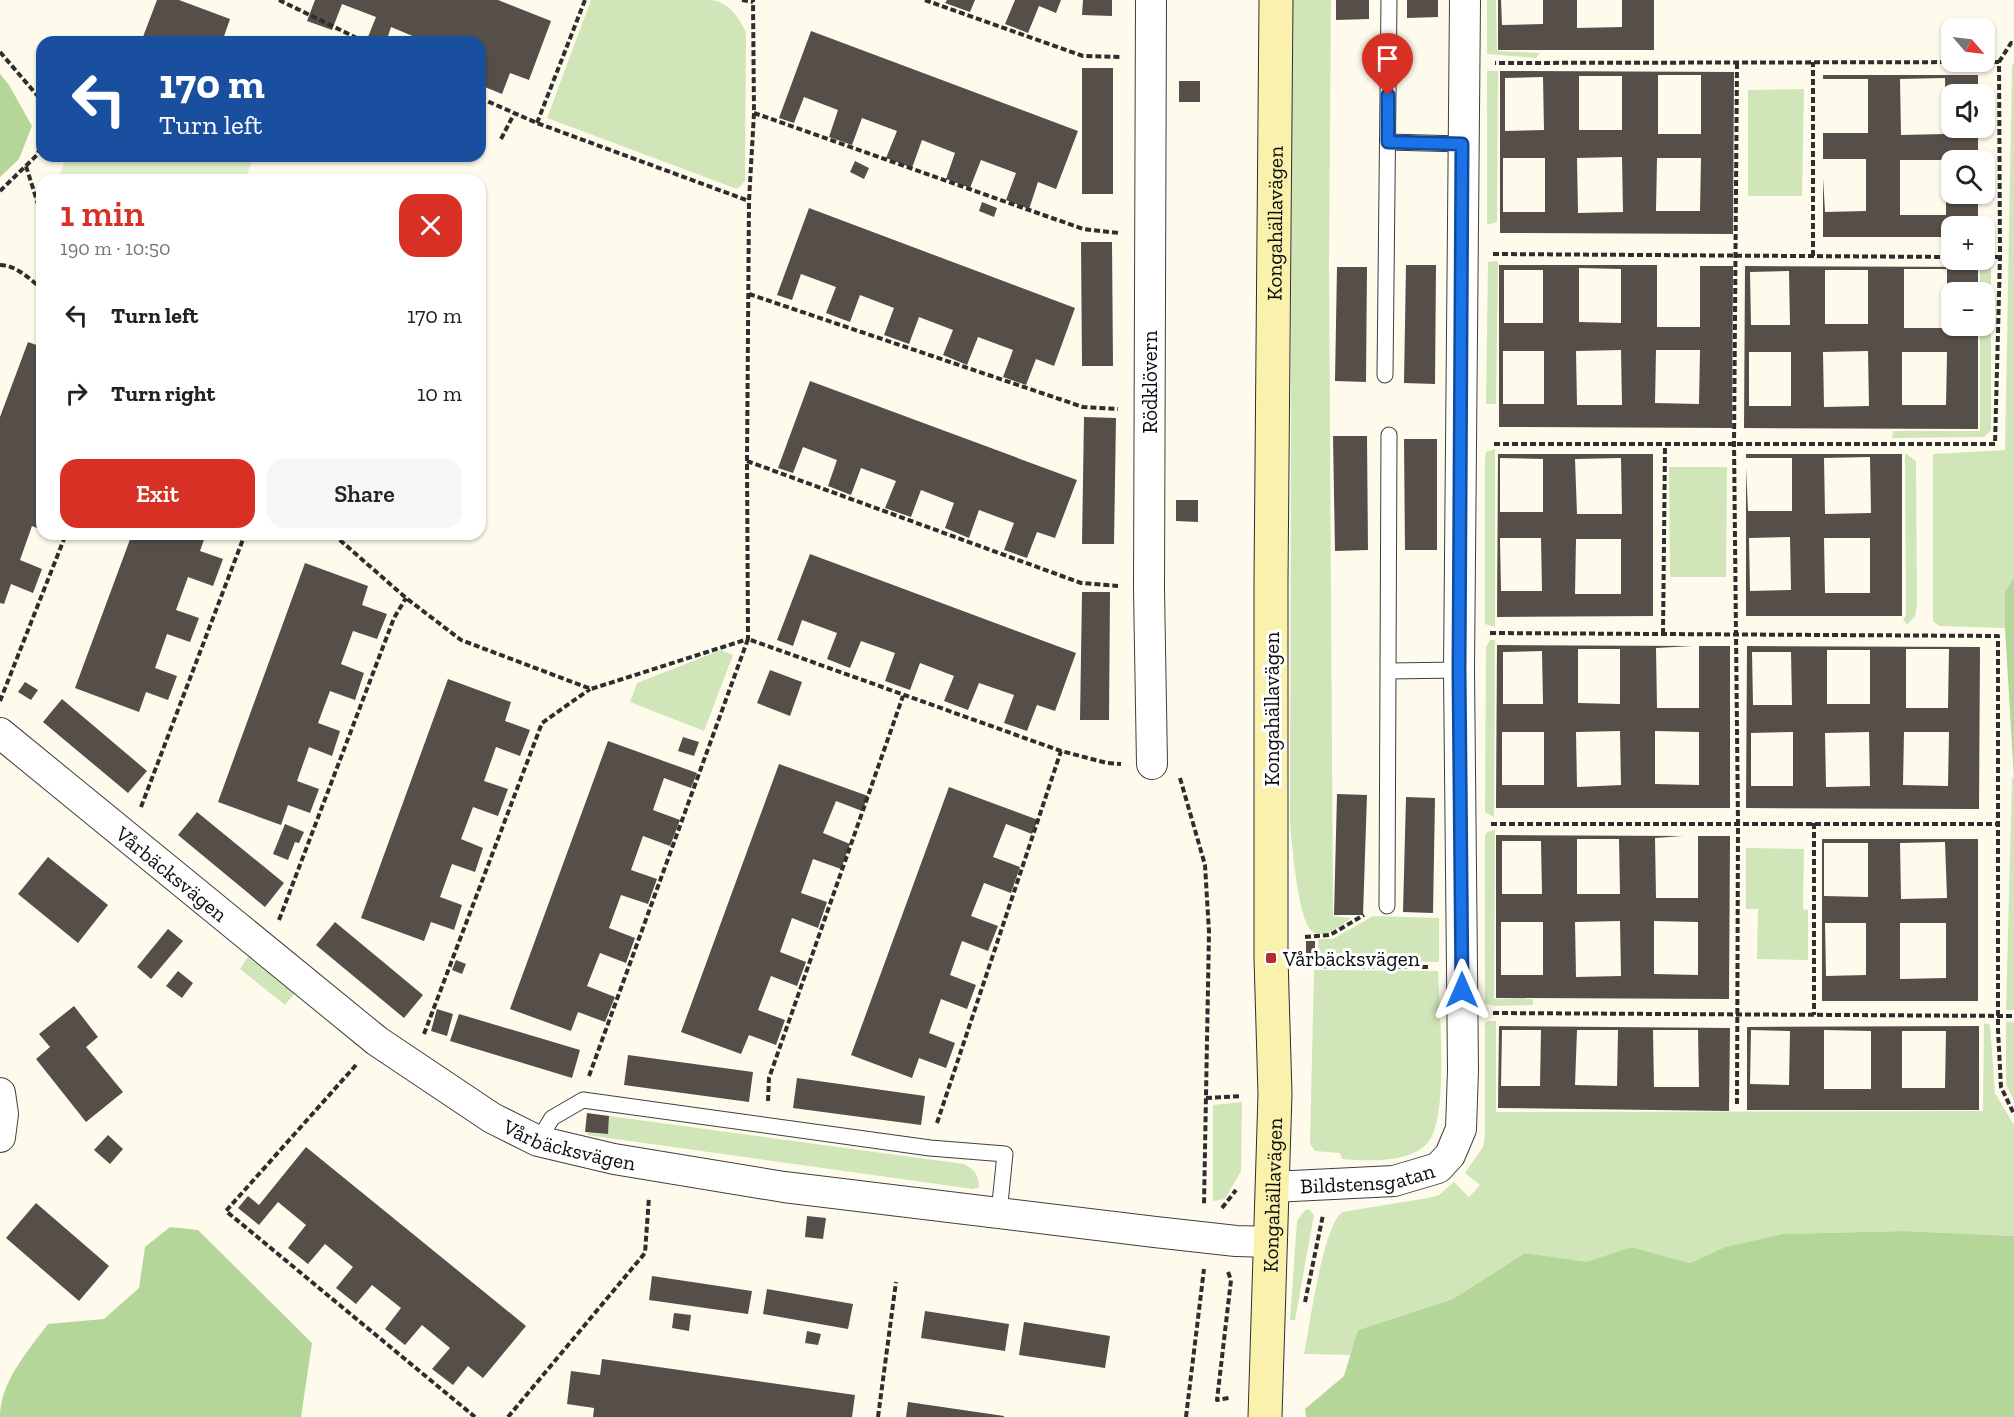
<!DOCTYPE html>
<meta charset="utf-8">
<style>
body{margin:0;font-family:"Zilla Slab",serif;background:#f6f6f6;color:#222;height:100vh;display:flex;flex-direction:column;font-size:22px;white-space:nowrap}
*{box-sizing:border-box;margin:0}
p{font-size:20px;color:#767676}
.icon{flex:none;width:33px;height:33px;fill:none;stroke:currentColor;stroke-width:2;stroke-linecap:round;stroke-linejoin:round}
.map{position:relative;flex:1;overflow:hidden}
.drawer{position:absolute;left:36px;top:174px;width:450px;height:366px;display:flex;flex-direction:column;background:#fff;border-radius:18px;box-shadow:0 2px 4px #0004}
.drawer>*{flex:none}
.hud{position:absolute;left:36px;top:36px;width:450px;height:126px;border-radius:18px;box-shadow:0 2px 4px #0004;background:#1a4fa0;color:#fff;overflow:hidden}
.needle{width:39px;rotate:118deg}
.buttons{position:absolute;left:1941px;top:18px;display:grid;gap:12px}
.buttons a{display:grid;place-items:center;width:54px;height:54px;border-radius:12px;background:#fff;box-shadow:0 2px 4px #0004;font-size:30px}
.pin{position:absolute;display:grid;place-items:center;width:51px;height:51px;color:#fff;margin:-62px -26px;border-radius:50% 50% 50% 0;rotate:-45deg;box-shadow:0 0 6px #0007}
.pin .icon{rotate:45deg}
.me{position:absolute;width:66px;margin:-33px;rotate:0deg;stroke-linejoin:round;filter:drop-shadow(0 0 4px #0008)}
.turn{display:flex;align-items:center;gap:21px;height:126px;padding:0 24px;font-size:27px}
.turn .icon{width:78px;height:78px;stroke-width:2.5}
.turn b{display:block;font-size:42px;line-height:51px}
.round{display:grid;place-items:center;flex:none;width:63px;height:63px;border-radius:18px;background:#f6f6f6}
.head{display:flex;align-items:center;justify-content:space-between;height:102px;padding:0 24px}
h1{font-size:36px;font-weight:600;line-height:45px;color:#d93025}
.primary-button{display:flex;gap:12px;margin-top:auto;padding:12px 24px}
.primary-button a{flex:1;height:69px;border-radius:18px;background:#d93025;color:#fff;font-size:24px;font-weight:600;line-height:69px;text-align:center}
.primary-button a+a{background:#f6f6f6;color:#222}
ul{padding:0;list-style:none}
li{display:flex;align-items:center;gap:18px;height:78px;padding:0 24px}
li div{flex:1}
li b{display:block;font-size:22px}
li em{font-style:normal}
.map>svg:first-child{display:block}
</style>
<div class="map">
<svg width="2014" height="1417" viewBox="0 0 2014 1417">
<rect width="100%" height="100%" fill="#fefbed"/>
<path fill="#d0e6b9" d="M591,0h121c18,3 26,17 34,32l-1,149 -8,8 -190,-71z
M1292,0h39l-2,266 4,650 18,2c-9,7 -25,21 -38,14 -15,-9 -21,-89 -23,-109z
M1487,0h9l1,51 43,2 -4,5 -49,-4z
M2014,62v515l-9,15v36l-66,-2 -6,-5v-167l72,-4 7,-384z
M1487,71h11l-1,151 -10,3z
M1804,89l-2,107h-54v-106z
M1498,261l-2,143h-10l2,-142z
M1985,263l6,1v166l-7,7 -92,1 1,-7h87v-105h4v-34h-4v-26z
M1495,449v178l-10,-3v-164l1,-8z
M1905,453l11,8 1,145 -2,10 -8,9 -4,-6 3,-3z
M1669,467h58l-1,110h-56z
M1490,640h5l-1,177 -9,-5 1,-165z
M721,650l12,5 -29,76 -74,-29 7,-19z
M2012,776l2,3v231h-8z
M1495,830l-1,169h39v6l-39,1 -9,-3v-168l2,-3z
M1746,848l58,1 -1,60 5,1v50l-51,-1 1,-50h-12z
M1373,916l66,2v44l-120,-2 -1,-21h15z
M249,955l46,38 -10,12 -45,-36z
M1314,970l124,1c1,36 11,144 -9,170 -17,23 -62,20 -87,18l-2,-6 -25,-2 -5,-7z
M1488,1021h8v91l487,-1 1,-88 6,2 5,68 19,32v111l-110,-5 -122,3 -57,13 -35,16 -59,-16 -44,16 -62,-10 -72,46 -95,31 -7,25 -47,-1c6,-29 18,-125 38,-142l86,-14 11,-3 15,-13 15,15 11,-12 -15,-12 18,-26 2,-12v-112z
M2006,1021l8,1v79l-8,-17z
M1242,1102l-1,69 -16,28 -12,2v-96z
M609,1116l355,48c10,5 15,11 15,23l-6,2 -386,-54 1,-2 20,1z
M1309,1209l5,6 -19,105h-5l7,-99 7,-10z"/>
<path fill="#b4d699" d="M0,74l9,11 23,41 -13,33 -19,18z
M2014,577v202l-9,-151v-36z
M170,1227l28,3 114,113 -11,74h-301c0,-35 28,-66 48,-93l56,-5 35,-31 6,-41z
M1904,1231l110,5v181h-708l-1,-8 39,-33 14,-46 95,-31 72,-46 62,9 44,-15 59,16 35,-16 57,-13z"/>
<path fill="#e1eeca" d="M66,156h179l8,3 -8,21h-187z"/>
<path fill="#554e49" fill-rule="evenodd" d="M157,0h22l51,19 -8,23h-81z
M315,0h183l53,21 -22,59 -19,-7 -8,21 -22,-9 4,-22 -4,-2v-19h-53l-36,-15 -5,15h-20l10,-25 -34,-13 -10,26 -25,-9z
M947,0h28l-5,12 -25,-9z
M1015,0h46l-5,13 -17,-7 -11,27 -23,-9z
M1083,0h29v16l-30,-1z
M1336,0h33v19l-33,1z
M1407,0h31v17l-31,1z
M1498,0h3l1,25 41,-1v-24h34v28l45,-1v-27h32v50h-156z
M811,31l267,100 -22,58 -18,-7 -9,27 -23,-9 10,-27 -35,-13 -11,28 -24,-9 9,-26 -33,-13 -10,28 -26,-10 11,-27 -35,-13 -10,27 -23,-8 9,-27 -34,-13 -10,26 -15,-5z
M1082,68h31v126h-31z
M1500,71l234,1 -1,162 -233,-1zM1658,75h43v59h-43zM1579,76h43v54h-43zM1543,77l1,53 -39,1v-53zM1622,157l1,55 -45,1 -1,-55zM1503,158h42v54h-42zM1657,158h44l-1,53h-44z
M1823,75h155v19h-26v34h26v32h-26v34h26v32h-26v11h-129v-59l2,34 41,-1v-52h-43v-26h45v-54h-45zM1945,78l1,56 -45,1 -1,-56zM1900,160h46v55h-46z
M1179,81h21v21h-21z
M855,161l14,7 -5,11 -14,-7z
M982,202l15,6 -3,9 -15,-6z
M809,208l266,100 -21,58 -18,-7 -10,26 -23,-8 10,-27 -35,-13 -11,28 -24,-10 10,-25 -34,-13 -10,27 -25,-9 10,-27 -34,-13 -10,27 -24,-9 10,-26 -35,-13 -9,26 -15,-5z
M1081,242h31l1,124h-31z
M1406,265h30l-1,119 -31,-1z
M1499,265h158v62h43v-61h33l-1,162 -233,-1zM1579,268l42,1v54l-42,-1zM1504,270h39v53h-39zM1621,350l1,55h-45l-1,-54zM1656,350h44l-1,54 -44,-1zM1503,351h41v53h-41z
M1745,266l233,1v25h-26v34h26v103l-234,-1zM1904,269h43v59h-43zM1825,270h43v54h-43zM1789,271l1,54h-39l-1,-53zM1868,351l1,55 -45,1 -1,-55zM1749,352h42v54h-42zM1902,352h45l-1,53h-44z
M1337,267h30l-1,115 -31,-1z
M28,342l14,5v183l-10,-4 -12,34 22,9 -9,24 -22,-9 -7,20 -4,-1v-186z
M810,381l267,99 -22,58 -18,-6 -10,26 -23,-8 10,-27 -35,-13 -10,28 -24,-10 9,-25 -33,-13 -10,27 -26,-9 11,-27 -35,-13 -10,27 -23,-9 9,-26 -34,-13 -10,26 -15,-5z
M1084,417l32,1 -2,126h-32z
M1333,436h34l1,114 -33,1z
M1404,439h33v111h-32z
M1498,454h155v162l-156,1zM1500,458l43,1v53h-43zM1621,458l1,56h-45l-2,-55zM1500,538h41l1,53h-41zM1576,539h45v55h-46z
M1746,454h156v162h-156v-148l2,43h44v-53h-46zM1870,457l1,56 -46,1 -1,-56zM1790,537l1,53 -41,1 -1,-53zM1824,538h46v55h-45z
M1176,500h22v22l-22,-1z
M132,534h74l-6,17 23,8 -10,27 -25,-9 -12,33 23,8 -9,24 -23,-8 -12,34 22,8 -9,24 -22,-8 -7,20 -64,-24z
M810,554l266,99 -21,58 -18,-6 -10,26 -23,-8 10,-28 -35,-12 -11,27 -24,-9 10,-25 -34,-13 -10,27 -25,-9 10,-28 -34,-12 -11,27 -23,-9 10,-26 -35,-13 -9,26 -16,-6z
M305,563l63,23 -6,19 25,9 -10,25 -24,-8 -12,33 23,9 -9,27 -25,-9 -12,32 22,8 -8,25 -23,-9 -12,34 22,8 -9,24 -22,-8 -7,20 -63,-23z
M1082,592h28l-1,128h-29z
M1497,645l196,1 -37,2 1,60h42v-62h31v162h-234zM1578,649h42v55l-42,-1zM1542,651l1,53h-40v-52zM1620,731l1,54 -44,2 -1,-55zM1655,731l44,1v53l-44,-1zM1502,732h42v53h-42z
M1747,646l233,1 -1,162 -233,-1zM1906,649h43l-1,59h-42zM1827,650h43v54h-43zM1752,652h39l1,53h-39zM1793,732v54h-42v-53zM1869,732l1,54 -44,1 -1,-54zM1904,732h45l-1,54 -45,-1z
M770,670l32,12 -12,34 -33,-13z
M448,679l63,23 -6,19 25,9 -10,26 -24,-9 -12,34 24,8 -10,27 -25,-9 -12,32 22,9 -8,24 -23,-8 -12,33 22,8 -8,25 -23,-8 -7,19 -63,-23z
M25,682l13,8 -7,10 -13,-8z
M62,699l85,72 -19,22 -85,-71z
M683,737l16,5 -5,14 -16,-5z
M608,741l89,32 -6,15 -27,-10 -11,32 27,10 -10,26 -27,-10 -12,34 26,9 -9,25 -27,-9 -12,33 26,10 -9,25 -26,-10 -13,33 28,11 -10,25 -27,-10 -7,19 -61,-22z
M779,764l89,32 -6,15 -26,-10 -13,32 27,11 -9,25 -28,-10 -12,34 26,9 -9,26 -26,-10 -12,34 26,10 -9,24 -26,-10 -13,34 27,10 -9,25 -27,-10 -8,19 -60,-22z
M949,787l89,33 -6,14 -26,-10 -13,33 27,10 -9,26 -27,-10 -13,33 27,10 -10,25 -26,-10 -12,34 26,10 -9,24 -26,-10 -12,34 26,10 -9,25 -27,-10 -7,20 -61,-23z
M1337,794l30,1 -4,120h-29z
M1406,797l29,1 -2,115 -30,-1z
M197,812l87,71 -19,24 -87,-72z
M285,824l19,8 -5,11 -4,-1 -7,18 -15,-6z
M1496,835l187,1 -28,2 1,60h42v-62h32l-1,163 -233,-1zM1577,839h42l1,55h-43zM1502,841h39l1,53h-40zM1620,921l1,55 -45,1 -1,-55zM1654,921l44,1v53l-44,-1zM1501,922h42v53h-42z
M1822,839h156v162h-156zM1945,842l2,56 -46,1 -1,-56zM1824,843h44v54l-44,-1zM1825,923h41v52l-40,1zM1900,923h46v55l-46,1z
M48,857l60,48 -30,38 -60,-49z
M335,922l88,73 -19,23 -88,-73z
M168,929l15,12 -32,38 -14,-12z
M1306,941h9v18h-9z
M456,960l10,4 -4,10 -10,-4z
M178,971l15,12 -11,15 -16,-12z
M74,1006l24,31 -12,10 37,45 -37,30 -50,-63 14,-12 -11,-13z
M437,1009l16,5 -6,22 -16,-5z
M459,1014l121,36 -8,28 -122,-37z
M1499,1026l231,2 -1,83 -231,-3zM1502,1030h39l-1,56h-39zM1577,1030h41l-1,56 -42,-1zM1653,1030h45l1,57h-45z
M1979,1026v84h-232v-83zM1751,1030l39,1 -1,54 -39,-1zM1824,1030l47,1v58h-47zM1902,1031h44l-1,57h-43z
M628,1055l125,17 -4,30 -125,-17z
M797,1078l128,18 -4,29 -128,-17z
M587,1113l22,3 -1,18 -23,-2z
M108,1135l15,14 -13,15 -16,-14z
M306,1147l220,179 -43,52 -15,-12 -15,19 -21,-16 18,-21 -28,-23 -17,20 -20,-16 16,-21 -29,-23 -16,19 -20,-16 17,-21 -28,-23 -17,20 -20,-16 18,-23 -28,-23 -19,23 -21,-17 10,-12 11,9z
M36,1203l73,63 -30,35 -73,-63z
M807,1216l19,2 -3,21 -18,-2z
M652,1276l100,15 -4,23 -99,-14z
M767,1289l86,15 -5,25 -85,-15z
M925,1311l84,13 -4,27 -84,-13z
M674,1313l17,2 -2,16 -17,-3z
M1024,1322l86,14 -5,32 -86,-13z
M807,1331l14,3 -3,11 -13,-2z
M602,1359l253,36 -3,22h-259l1,-9 -27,-4 4,-33 29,4z
M908,1402l96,14v1h-98z"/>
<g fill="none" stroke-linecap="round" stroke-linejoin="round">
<g stroke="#3f3f3f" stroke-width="17">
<path id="lane" d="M1388,142l74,2
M1385,375l4,-375
M1389,671l70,-1
M1387,906l2,-471
M538,1141l14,-23 31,-18 347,48 75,6 -6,59"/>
</g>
<g stroke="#3f3f3f" stroke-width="32">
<g id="street">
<path d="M1151,0l-2,589 3,175"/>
<path id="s1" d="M0,733l377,308 115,77 46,23 76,18 170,28 371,45 81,9 35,1"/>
<path d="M0,1093l3,21 -3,23"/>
<path id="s2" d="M1272,1187l122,-6 44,-13 12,-13 11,-26 2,-59 -4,-400 6,-670"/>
</g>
</g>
<g stroke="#2e2e2e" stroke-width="35">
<g id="secondary">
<path id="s3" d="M1265,1417l10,-323 -4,-136v-377l5,-581"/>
</g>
</g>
<path stroke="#2e2e2e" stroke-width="4" stroke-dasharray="6 3" stroke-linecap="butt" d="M279,0l86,42
M742,0l11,2
M925,0l158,56 37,1
M0,52l42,49
M1999,62l12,-19h3
M480,98l57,25 212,78
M754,113l329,116 36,4
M537,123l48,-123
M501,139l13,-25
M26,166l16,51
M0,191l37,-36 5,-12
M1493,254l459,3
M1813,256v-194
M1984,257h16
M0,265c16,0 30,14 42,24
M749,294l334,113 35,2
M1494,444h501l5,-187 -1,-195 -504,1
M747,461l334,122 37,3
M333,534l73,64 55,42 130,49 157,-50 -1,-178 2,-260 5,-88 -1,-113
M1490,633l508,3v394l3,57 13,27
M1663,634l2,-188
M0,701l66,-167
M1180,778l25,87 4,67 -5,272
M141,807l104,-273
M1814,823v192
M1491,824h507
M279,920l115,-302 12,-20
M1305,937l25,-2 34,-20
M1305,966l125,1
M1493,1013l521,3
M424,1034l118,-311 48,-34
M356,1065l-130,146 249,206
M589,1076l159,-437 313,112 46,12 14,1
M1206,1098l36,-2
M768,1101l1,-23 134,-382
M1737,1104l1,-280 -4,-380 3,-382
M937,1123l124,-372
M1222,1208l14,-18
M1228,1272l3,8 -14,120 12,-2
M1305,1302l18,-87
M508,1417l137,-164 4,-56
M878,1417l18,-135
M1186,1417l18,-148"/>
<use href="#lane" stroke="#fff" stroke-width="15"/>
<use href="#street" stroke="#fff" stroke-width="30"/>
<use href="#secondary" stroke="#faf2ac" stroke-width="33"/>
</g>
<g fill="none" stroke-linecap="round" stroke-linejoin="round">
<g stroke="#114b97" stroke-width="15">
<path id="route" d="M1388,95v47l74,2 -3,526 3,320"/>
</g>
<use href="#route" stroke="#1a73e8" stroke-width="10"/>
</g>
<rect fill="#b52c32" stroke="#fff" stroke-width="2" x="1265" y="952" width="12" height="12" rx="3"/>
<g text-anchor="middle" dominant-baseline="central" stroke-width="6" stroke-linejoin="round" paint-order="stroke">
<g font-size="21" fill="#0c0c0c" stroke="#fff">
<text stroke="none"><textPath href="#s3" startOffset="1194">Kongahällavägen</textPath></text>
<text transform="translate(1149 382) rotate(-90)">Rödklövern</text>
<text transform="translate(1271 709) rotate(-90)">Kongahällavägen</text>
<text stroke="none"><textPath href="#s1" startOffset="222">Vårbäcksvägen</textPath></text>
<text stroke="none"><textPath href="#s1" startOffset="708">Vårbäcksvägen</textPath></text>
<text stroke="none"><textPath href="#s2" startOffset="96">Bildstensgatan</textPath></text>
<text stroke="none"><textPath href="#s3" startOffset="222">Kongahällavägen</textPath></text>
</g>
<g font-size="21" fill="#0c0c0c" stroke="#fff" text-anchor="start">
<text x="1283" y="958">Vårbäcksvägen</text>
</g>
</g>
</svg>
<div class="buttons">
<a><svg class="needle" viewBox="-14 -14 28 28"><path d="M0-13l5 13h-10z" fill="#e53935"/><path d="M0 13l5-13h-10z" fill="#767676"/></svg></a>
<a><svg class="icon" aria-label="sound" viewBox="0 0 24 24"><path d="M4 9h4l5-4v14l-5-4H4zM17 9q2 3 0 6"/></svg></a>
<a><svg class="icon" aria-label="search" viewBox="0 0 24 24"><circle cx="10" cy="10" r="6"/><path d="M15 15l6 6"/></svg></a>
<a>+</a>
<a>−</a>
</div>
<div class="pin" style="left:1388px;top:95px;background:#d93025"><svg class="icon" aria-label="arrive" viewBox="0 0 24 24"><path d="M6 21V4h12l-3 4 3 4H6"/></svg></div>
<svg class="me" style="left:1462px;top:990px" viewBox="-20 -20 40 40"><path d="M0-17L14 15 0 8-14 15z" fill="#1a73e8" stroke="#fff" stroke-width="4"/></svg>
<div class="hud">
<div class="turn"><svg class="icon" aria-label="left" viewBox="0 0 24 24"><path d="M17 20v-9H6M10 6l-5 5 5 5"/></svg><div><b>170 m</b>Turn left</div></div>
</div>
<section class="drawer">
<div class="head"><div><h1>1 min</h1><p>190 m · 10:50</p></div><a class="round" style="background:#d93025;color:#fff"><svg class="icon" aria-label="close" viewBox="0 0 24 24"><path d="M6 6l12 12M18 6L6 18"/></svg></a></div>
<ul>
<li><svg class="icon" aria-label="left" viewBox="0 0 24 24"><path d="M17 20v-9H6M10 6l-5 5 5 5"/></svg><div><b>Turn left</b></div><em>170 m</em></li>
<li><svg class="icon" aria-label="right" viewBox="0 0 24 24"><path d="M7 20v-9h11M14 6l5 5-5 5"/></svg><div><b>Turn right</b></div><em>10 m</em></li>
</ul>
<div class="primary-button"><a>Exit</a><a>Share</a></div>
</section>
</div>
